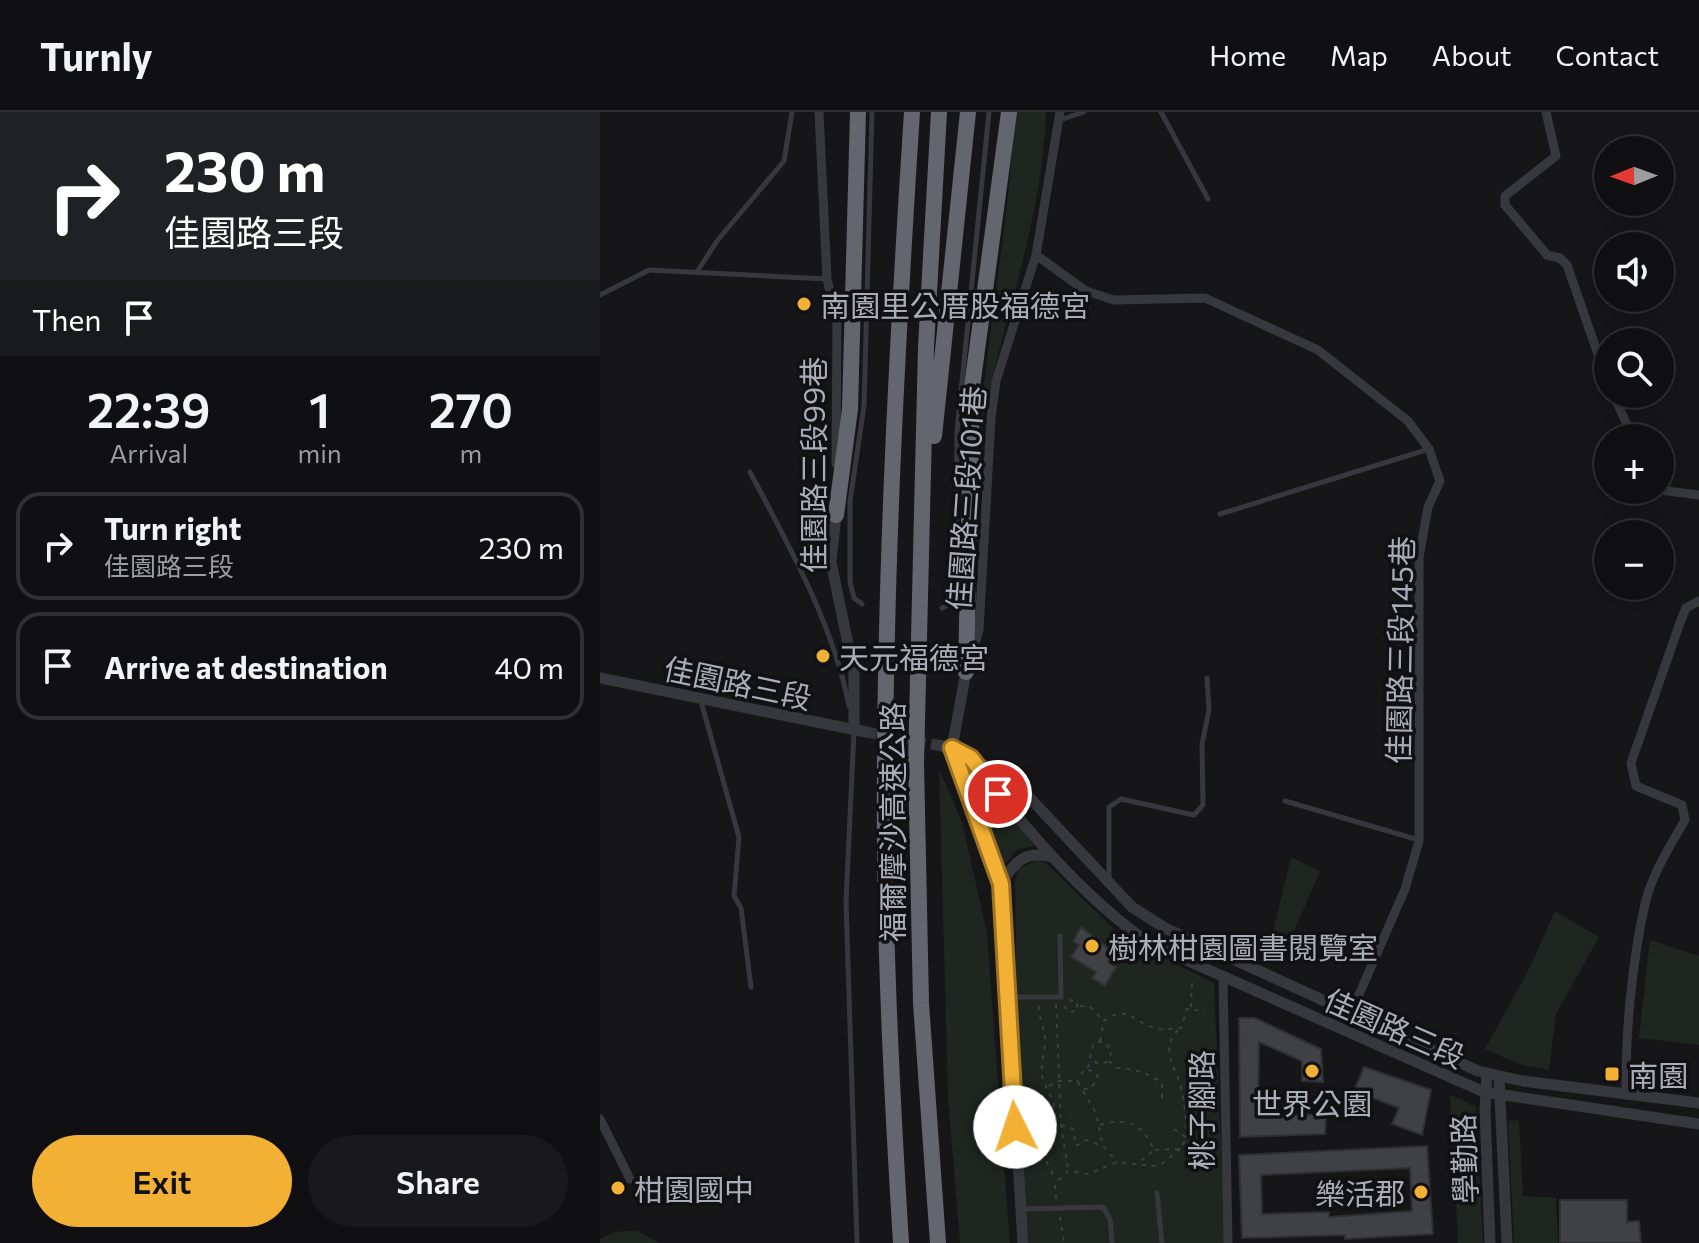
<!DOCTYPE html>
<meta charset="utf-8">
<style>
body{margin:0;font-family:Commissioner,"Noto Sans TC",sans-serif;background:#19191b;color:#f1f3f6;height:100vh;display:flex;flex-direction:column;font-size:30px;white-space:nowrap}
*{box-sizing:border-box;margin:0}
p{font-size:26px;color:#9c9d9f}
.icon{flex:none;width:44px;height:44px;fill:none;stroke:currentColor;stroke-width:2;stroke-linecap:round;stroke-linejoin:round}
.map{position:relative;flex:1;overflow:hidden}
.side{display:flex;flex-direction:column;background:#101012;width:600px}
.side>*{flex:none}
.guide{background:#202124;color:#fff;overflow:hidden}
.needle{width:52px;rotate:269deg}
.buttons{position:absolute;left:994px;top:24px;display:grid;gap:16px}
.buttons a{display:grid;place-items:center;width:80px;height:80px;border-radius:50%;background:#101012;box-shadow:0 4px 20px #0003,0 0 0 2px #303032;font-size:40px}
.pin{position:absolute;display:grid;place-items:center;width:68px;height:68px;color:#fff;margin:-34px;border:4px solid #fff;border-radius:50%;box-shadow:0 2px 8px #0007}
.me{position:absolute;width:88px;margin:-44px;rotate:356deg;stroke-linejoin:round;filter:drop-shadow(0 0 6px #0008)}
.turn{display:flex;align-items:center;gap:28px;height:168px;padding:0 32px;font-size:36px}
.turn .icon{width:104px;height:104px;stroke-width:2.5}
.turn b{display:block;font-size:56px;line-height:68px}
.then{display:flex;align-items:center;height:76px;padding:0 32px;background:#0003;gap:16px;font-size:30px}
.eta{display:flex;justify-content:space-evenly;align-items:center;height:136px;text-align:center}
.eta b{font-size:48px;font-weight:600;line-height:56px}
.button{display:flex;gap:16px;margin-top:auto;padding:16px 32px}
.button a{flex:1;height:92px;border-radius:48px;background:#f2b134;color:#111;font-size:32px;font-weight:600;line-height:92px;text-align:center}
.button a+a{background:#19191b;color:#f1f3f6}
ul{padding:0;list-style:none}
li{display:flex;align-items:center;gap:24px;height:108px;margin:0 16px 12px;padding:0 16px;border:4px solid #303032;border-radius:24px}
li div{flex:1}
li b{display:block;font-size:30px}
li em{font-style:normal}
header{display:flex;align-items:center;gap:48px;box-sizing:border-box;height:112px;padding:0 40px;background:#101012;border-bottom:2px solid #303032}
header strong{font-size:38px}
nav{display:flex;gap:44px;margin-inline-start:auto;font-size:28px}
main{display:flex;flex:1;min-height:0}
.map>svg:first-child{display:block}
</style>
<header>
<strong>Turnly</strong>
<nav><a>Home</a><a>Map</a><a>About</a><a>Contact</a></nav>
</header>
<main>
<section class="side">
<div class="guide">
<div class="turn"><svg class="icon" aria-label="right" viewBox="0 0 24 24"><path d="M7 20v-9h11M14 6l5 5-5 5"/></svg><div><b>230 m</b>佳園路三段</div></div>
<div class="then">Then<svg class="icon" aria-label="arrive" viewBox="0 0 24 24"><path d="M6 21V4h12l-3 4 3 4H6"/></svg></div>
</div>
<div class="eta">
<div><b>22:39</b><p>Arrival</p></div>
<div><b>1</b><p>min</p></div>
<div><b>270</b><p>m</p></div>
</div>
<ul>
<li><svg class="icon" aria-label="right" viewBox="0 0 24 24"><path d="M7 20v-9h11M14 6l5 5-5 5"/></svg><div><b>Turn right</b><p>佳園路三段</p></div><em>230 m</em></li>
<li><svg class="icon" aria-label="arrive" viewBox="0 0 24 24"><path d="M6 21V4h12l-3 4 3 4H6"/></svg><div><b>Arrive at destination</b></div><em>40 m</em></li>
</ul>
<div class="button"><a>Exit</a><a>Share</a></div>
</section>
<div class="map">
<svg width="1099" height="1131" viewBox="0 0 1099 1131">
<rect width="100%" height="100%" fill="#161618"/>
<path fill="#1e261f" d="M414,0h32c-3,110 -46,216 -67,323 9,-108 31,-214 35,-323z
M339,657l23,53 25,111 23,310h-50l-12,-145z
M371,662l30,20 33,52 -17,4 -14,16z
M691,745l29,14 -40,93 -13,-7z
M438,748l9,4 76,74 91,45 11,260h-196l-11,-140 -3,-222 3,-12z
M955,799l44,26 -43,77 -7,56 -27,-5 -37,-16 44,-80z
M1050,828l49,16v89l-60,-7z
M850,983l26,11 7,137h-25z
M919,1008l4,76 33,2 2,45h-44l-6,-122z
M37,1119l23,12h-60v-4l14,-7z"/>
<path fill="#404145" stroke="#303034" stroke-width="2" fill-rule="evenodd" d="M481,815l33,26 -6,9 8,5 -11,19 -13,-8 4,-6 -25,-15 8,-12 -6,-4z
M639,906h16l66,31 2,33 -21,-1v-20l-43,-19 -1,74 68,-2 -1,20 -85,3z
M764,955l67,23 -9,45 -30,-11 7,-16 -45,-17z
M827,1034l6,88 -88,5v-4l-103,3 -3,-83zM810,1056l2,43 -83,6v-5l-67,2 -1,-39z
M960,1088h67v22l12,-1 2,22h-81z"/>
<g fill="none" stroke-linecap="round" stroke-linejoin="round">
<path stroke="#333438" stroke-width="11" stroke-dasharray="11 5.5" stroke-linecap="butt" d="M266,620l71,13"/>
<path stroke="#3d3f44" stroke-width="2" stroke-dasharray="4 6" stroke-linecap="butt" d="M456,892l5,121 7,44
M439,894c0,10 4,20 6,30 1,14 -6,28 -2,43 4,12 13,23 12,36 -4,24 -19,42 2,64
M464,894l4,6 9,-1v-10l-9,-1
M480,894l10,1 13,13
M591,895l1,-25
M578,918c-19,21 -2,36 3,58 4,16 5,33 6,50
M500,929l4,-20c24,-19 32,5 56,8 6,1 14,-1 21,-1l6,-19 18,2
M509,949l7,7c17,0 32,5 46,15v19
M488,956l5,-24 10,-3 9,10 -5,11 -8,2 -7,-4
M449,974l10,-5h18l6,8h8l7,-12 -3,-5 -10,-3 -8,12
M483,979l13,22 7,33 14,16
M461,1013l12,4 3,17 10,-6 16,6
M500,1013c28,-8 42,-2 54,25l-17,14
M555,1038l25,-1 7,-11 -13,-9
M456,1087l-1,-15 13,-13 20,3 29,-12 36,4 10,-3 17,-14 27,22
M460,1105l4,26"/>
<path stroke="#37383d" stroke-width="5" d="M561,0l47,87
M460,8l24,-8
M97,160l20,-31 67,-80 8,-49
M0,183l49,-25 177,9
M150,360c38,72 84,154 99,234
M620,402l209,-65
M262,492l-8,-6 -4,-16v-81l14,-95 8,-294
M342,496l11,-6 3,-14 1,-156 32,-320
M100,586l39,139 -5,59 7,12 10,79
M254,619l-8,170 11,342
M685,689l134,39
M509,766v-71l12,-8 73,16 9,-10 -1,-61 7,-34 -2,-32
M408,885h53l-1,-61
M557,1081l5,50
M421,1097l82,-2 7,12 2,24"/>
<path stroke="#37383d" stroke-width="9" d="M219,0l8,167 10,41 -1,144
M946,0l10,44 -51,40v9l42,50 13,3 7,7 41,118
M436,143l50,36 28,9 91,-2 113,52 90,71 21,28 11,32 -12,26 -9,51v283l-14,48 -54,124
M1013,282l20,44
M1059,378l40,5
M372,542l7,-24 12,-212 5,-37 40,-126 24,-143
M623,866l5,265
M1026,983c-1,-58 6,-134 19,-191 7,-30 25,-58 40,-84l-3,-15 -46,-19 -5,-23 50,-143 5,-12 13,-7
M0,1007l30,60"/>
<path stroke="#37383d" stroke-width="11" d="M236,403l-5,47 23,111v57
M0,566l266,54
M337,633l15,3 61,32 119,127 33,21 313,143 45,10 176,22
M352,636l49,136 22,359
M352,636l14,-76
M374,649c50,67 108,135 176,183l334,148 215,32
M401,772c14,-23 24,-34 52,-27
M887,961l-2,38 5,132
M899,965l8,166"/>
<path stroke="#63666e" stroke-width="16" d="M334,324l34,-324
M236,403l14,-106 8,-297
M366,560l6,-285 37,-275
M301,1131c-8,-129 -15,-258 -16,-387 -2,-248 11,-496 27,-744
M338,1131l-17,-240 -5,-240 10,-416 13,-235"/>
</g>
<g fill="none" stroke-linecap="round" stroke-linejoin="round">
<g stroke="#9d7322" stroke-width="20">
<path id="route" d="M398,682l-27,-36 -19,-10 49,136 14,243"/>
</g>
<use href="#route" stroke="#f2b134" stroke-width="14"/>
</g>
<g fill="#f2b134" stroke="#111113" stroke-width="3">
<circle cx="204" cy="192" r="8"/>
<circle cx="223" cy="544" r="8"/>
<circle cx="492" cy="834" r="8"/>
<circle cx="712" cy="959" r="8"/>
<rect x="1004" y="954" width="16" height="16" rx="4"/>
<circle cx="18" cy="1076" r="8"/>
<circle cx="821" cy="1080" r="8"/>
</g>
<g text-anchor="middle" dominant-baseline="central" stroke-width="7" stroke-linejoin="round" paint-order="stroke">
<g font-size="30" fill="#a8adb8" stroke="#111113" text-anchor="start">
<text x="220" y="192">南園里公厝股福德宮</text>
<text x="239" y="544">天元福德宮</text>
<text x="508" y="834">樹林柑園圖書閱覽室</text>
<text x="1028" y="962">南園</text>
<text x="712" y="990" text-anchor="middle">世界公園</text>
<text x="34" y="1076">柑園國中</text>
<text x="805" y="1080" text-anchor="end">樂活郡</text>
</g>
<g font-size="30" fill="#a8adb8" stroke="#111113">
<text transform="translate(212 353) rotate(-90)">佳園路三段99巷</text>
<text transform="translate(365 386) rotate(-86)">佳園路三段101巷</text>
<text transform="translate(799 538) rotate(-89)">佳園路三段145巷</text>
<text transform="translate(138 570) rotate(12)">佳園路三段</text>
<text transform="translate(291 710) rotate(-90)">福爾摩沙高速公路</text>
<text transform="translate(795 915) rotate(24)">佳園路三段</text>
<text transform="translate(600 998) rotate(-90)">桃子腳路</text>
<text transform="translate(863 1047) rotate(-92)">學勤路</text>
</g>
</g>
</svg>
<div class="buttons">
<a><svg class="needle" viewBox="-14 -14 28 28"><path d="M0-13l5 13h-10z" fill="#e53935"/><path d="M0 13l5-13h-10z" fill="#9c9d9f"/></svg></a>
<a><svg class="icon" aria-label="sound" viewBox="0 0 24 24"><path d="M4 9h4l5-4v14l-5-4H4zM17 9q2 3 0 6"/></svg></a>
<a><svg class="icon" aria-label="search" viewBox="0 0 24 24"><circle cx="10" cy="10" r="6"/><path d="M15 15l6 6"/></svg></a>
<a>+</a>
<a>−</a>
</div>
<div class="pin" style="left:398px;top:682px;background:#d93025"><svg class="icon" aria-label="arrive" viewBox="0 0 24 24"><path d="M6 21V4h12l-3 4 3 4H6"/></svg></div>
<svg class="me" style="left:415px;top:1015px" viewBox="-20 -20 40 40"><circle r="19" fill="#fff"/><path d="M0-13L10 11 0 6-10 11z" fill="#f2b134"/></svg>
</div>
</main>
